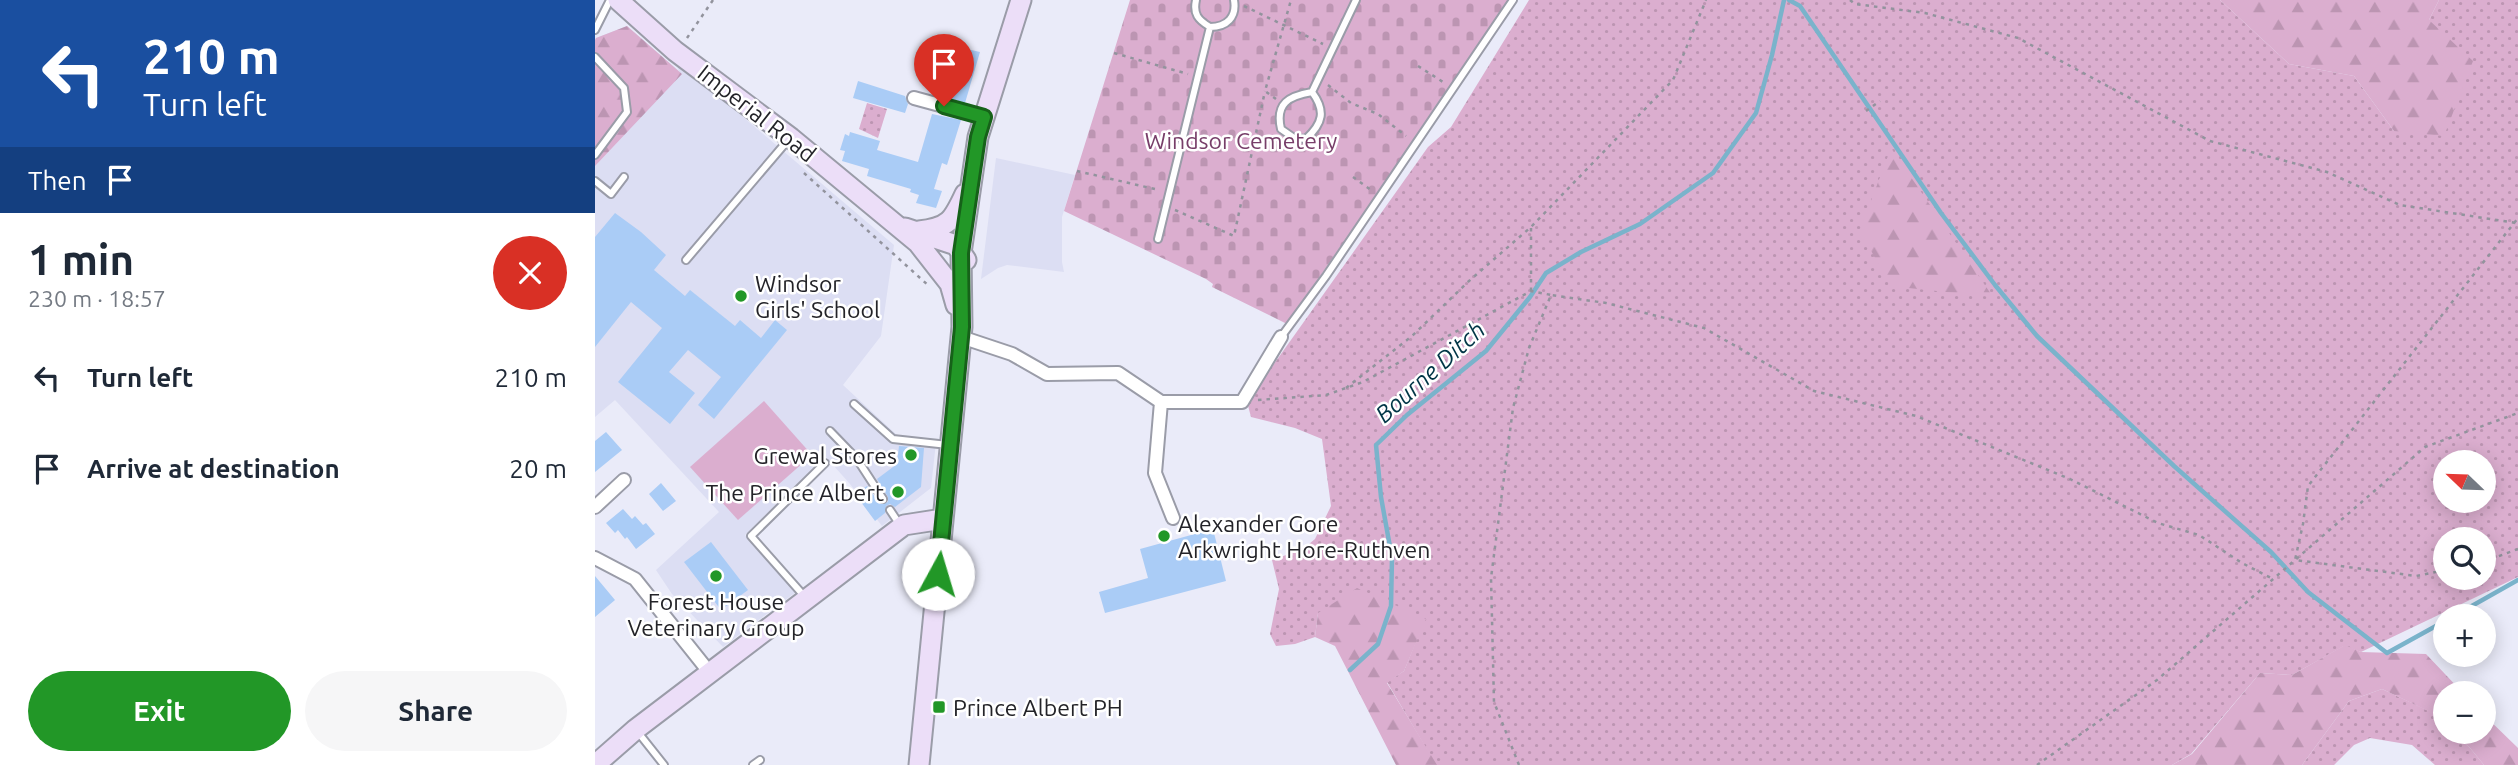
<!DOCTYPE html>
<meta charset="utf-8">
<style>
body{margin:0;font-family:Ubuntu,sans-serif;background:#f6f6f7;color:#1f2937;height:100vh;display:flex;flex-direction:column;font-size:26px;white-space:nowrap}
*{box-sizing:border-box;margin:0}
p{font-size:23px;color:#747a83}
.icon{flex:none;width:38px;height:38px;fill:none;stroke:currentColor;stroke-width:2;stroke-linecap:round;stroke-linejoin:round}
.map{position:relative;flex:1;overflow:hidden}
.panel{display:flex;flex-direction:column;background:#fff;width:595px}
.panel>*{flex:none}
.guide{background:#1a4fa0;color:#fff;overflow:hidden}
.needle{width:46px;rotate:293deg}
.fabs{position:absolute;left:1838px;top:450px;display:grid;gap:14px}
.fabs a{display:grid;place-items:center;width:63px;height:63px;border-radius:50%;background:#fff;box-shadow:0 4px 18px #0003;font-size:35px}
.pin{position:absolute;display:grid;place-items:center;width:60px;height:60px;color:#fff;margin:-72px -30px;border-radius:50% 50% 50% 0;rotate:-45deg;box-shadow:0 0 7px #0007}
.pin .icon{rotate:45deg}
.me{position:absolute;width:77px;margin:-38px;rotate:6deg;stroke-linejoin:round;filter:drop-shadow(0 0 5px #0008)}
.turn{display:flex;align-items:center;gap:24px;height:147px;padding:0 28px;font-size:32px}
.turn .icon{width:91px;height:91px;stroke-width:2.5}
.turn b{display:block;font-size:49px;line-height:60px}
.then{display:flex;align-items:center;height:66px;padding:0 28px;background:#0003;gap:14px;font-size:26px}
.round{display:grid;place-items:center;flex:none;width:74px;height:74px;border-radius:37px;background:#f6f6f7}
.headline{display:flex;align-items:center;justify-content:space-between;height:119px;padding:0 28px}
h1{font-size:42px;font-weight:700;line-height:52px}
.button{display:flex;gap:14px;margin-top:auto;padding:14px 28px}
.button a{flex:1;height:80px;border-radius:42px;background:#229727;color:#fff;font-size:28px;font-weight:700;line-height:80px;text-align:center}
.button a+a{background:#f6f6f7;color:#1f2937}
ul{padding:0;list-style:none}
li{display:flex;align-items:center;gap:21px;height:91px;padding:0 28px}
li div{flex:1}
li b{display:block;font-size:26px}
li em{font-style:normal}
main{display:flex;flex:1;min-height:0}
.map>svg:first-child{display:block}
</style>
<main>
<section class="panel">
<div class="guide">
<div class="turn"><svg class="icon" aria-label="left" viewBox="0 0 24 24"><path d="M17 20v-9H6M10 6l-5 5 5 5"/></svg><div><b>210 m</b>Turn left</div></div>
<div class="then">Then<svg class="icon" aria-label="arrive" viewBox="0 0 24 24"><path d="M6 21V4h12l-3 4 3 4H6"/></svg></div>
</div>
<div class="headline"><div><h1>1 min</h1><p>230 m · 18:57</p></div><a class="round" style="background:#d93025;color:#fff"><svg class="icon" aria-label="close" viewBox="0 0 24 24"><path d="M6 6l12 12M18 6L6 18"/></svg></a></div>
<ul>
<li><svg class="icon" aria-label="left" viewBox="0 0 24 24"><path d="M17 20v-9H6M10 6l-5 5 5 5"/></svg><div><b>Turn left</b></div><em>210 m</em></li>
<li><svg class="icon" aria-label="arrive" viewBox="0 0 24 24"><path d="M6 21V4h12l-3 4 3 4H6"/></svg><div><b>Arrive at destination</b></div><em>20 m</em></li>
</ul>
<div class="button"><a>Exit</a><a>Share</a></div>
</section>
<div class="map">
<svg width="1923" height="765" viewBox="0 0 1923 765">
<defs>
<pattern id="grass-dots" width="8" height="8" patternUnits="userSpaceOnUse" patternTransform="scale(1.75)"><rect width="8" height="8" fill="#dbaecf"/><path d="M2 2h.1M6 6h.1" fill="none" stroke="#bc95b2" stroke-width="1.8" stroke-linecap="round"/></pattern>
<pattern id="forest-firs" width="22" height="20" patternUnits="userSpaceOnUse" patternTransform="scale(1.75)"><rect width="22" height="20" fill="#dbaecf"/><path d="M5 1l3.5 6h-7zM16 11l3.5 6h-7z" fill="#bc95b2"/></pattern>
<pattern id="cemetery-stones" width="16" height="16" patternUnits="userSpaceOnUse" patternTransform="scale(1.75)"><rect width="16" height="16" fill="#dbaecf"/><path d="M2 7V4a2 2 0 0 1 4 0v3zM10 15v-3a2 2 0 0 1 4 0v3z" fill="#bc95b2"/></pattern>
</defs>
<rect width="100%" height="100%" fill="#eaebf9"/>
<path fill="#dcdef3" d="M32,26l52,45 -2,-5 53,40 164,139 -13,91 -38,49 54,50v3l39,4 -5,46 -49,38 -32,-42 -25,-28 -80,79 51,57 -73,55 -51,-53 -16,-24 63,-58 -104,-112 -20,17v-377l1,-2z
M401,158l79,17 -13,42v45l2,10 -57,-7 -9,3 -17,11z"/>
<path fill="url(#grass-dots)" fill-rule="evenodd" d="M934,0h691l69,64 65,12 40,55 35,-111 10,-20h79v577l-157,75 -17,-6 -52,29 -32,-2 -69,81 -19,11h-736l-49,-83 17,-11 21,-52 -107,-6 -3,24 -20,7 -19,2 -6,-12 9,-45 -7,-29 31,-11 12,-10 16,-33 -9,-67 -27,-11 -44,-11 -4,-15 181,-255 23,-20zM1850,462h38v38h-38zM1850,539h38v39h-38z
M272,103l20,6 -9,29 -19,-9z
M1787,689l47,22 16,15v6h7l18,16 14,17h-49l-23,-20 -42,-7 -16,7 -20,20h-32l47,-64z"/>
<path fill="url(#forest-firs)" d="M1625,0h219l-10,20 44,41 -29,75 -50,-5 -40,-55 -65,-12z
M32,26l55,48 -87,92v-126l1,-2z
M1296,148l102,149 -103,-11 -30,-56z
M762,588l69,31 -22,52 -17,12 50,82h-41l-61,-119 -20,-9 3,-24z
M1750,645l16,7 65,2 37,39h-18v33l-17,-15 -46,-22 -33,12 -47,64h-130l20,-11 68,-81 32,2z
M1888,714l35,34v17h-34l-14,-17 -18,-16h31z"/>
<path fill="url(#cemetery-stones)" d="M535,0h381l-224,324 -75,-37 1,-3 -7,-5 -142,-68z"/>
<path fill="#dbaecf" d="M169,401l48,54 -74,65 -48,-53z"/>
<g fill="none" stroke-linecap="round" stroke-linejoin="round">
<path stroke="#7ab3cb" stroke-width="4.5" d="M1194,0l11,6 141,207 54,72 42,51 137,130 97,86 37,40 79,61 58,-32
M1859,616l64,-36
M755,670l28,-26 13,-38 1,-48 -11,-61 -5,-52 31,-30 79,-64 44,-54 16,-24 35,-21 59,-28 73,-51 43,-60 16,-58 12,-55"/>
</g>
<path fill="#aaccf6" d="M372,49l13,3 -15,51 -20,-6 3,-12 8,2z
M263,81l47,15 3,8 -3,9 -52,-15z
M337,114l29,6 -14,45 -5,-2 -8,26 8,2 -6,17 -20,-5 3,-8 -9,-3 1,-3 -44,-13 2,-7 -27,-8 3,-10 -5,-1 5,-16 4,2 1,-4 30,9 -3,9 41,12z
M20,213l26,19 25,23 -12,15 31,26 5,-6 45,36 5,-6 21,18 14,-18 12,10 -73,89 -16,-14 23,-28 -33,-27 -19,22 26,21 -25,31 -52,-42 44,-54 -31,-26 -36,45v-110z
M11,432l16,18 -27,22v-31z
M304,446l25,2 -3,39 -26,20 -5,-3 -4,2 -1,7 -10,8 -20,-27 12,-8 13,18 8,-2v-5l-11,-18 20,-15z
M66,483l15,18 -13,10 -14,-17z
M28,509l9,10 3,-3 8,9 3,-2 9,11 -19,15 -9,-12 -2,2 -7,-9 -3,3 -9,-10z
M618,529l13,52 -121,32 -6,-21 49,-14 -8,-29z
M116,542l37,48 -27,20 -37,-48z
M0,576l20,24 -20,17z"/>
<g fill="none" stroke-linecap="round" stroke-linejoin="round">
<g stroke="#9a9ca8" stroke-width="10">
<path id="lane" d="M601,0c-3,14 2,20 14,27 17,0 27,-10 24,-27
M0,30l15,-30
M0,57l29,31 3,24 -32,43
M717,92c14,19 11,31 -6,47l-12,-1 -13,-9c-6,-26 8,-33 31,-37z
M717,92l44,-92
M0,181l16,13 13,-17
M563,239l52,-212
M91,260l103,-121
M686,337l45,-61 187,-276
M259,404l39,35 55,6
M235,431l27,28 26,40
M295,510l10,15
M210,597l-54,-61 74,-73
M42,731l27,34
M158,765l7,-5"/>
</g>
<g stroke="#9a9ca8" stroke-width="16">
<path id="street" d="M319,98l70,19
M366,337l51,17 35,20 71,-1 43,29 -6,71 18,45
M566,402h81l39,-65
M0,507l29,-27
M0,558l40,21 75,94"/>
</g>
<g stroke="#9a9ca8" stroke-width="23">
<path id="secondary" d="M23,0l57,51 116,87 127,105 32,41 6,21
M310,228l51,17 10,15
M324,231c30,-3 34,-11 46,-37
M0,765l41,-36 268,-204 39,-6
M324,765l43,-438 -1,-74 17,-116 43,-137"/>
</g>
<path stroke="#92939d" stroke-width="2.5" stroke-dasharray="3.5 5" stroke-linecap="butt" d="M1255,0l5,4 70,9 93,25 192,103 117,31 73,33 116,18
M649,6l79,38
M92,38l26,-38
M519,53l74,21
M823,66l25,16
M733,85l23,18 27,11 28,22
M681,99l-11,-8 26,-91
M1271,111l14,-10
M482,171l82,19
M209,173l125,113
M758,177l18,13
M580,210l59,26 31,-145
M936,291v-64
M751,388l66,-52 57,-55 62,-54 142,-147 33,-80
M663,400l68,-5 37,-13 168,-91 20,4
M1888,562l35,-13
M1850,570l-29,6 -121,-16 8,-36 5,-38 210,-268
M924,765l-25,-63 -3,-124 22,-170 16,-60 22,-53 55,8 98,25 110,63 102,25 154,63 88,44 41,12 43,28 31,16
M1442,765l120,-85 268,-233 93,-34"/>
<use href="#lane" stroke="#fff" stroke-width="6"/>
<use href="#street" stroke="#fff" stroke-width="12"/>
<use href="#secondary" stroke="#ecdef8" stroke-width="19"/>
</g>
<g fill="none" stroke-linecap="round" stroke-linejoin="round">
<g stroke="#166219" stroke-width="18">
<path id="route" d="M343,574l24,-247 -1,-74 17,-116 6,-20 -40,-11"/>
</g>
<use href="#route" stroke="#229727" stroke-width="12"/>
</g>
<g fill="#229727" stroke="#fff" stroke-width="2.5">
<circle cx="146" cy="296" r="7"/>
<circle cx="316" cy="455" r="7"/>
<circle cx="303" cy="492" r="7"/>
<circle cx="569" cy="536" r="7"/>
<circle cx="121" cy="576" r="7"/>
<rect x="337" y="700" width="14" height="14" rx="3.5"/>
</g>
<g text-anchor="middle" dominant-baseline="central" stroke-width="5" stroke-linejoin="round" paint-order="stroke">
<g font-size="23" fill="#232328" stroke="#fff">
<text transform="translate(162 113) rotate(38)">Imperial Road</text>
</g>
<g font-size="23" fill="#773e69" stroke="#fff">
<text x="646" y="140">Windsor Cemetery</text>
</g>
<g font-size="23" fill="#232328" stroke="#fff" text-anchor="start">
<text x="160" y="283">Windsor<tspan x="160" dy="26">Girls' School</tspan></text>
<text x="302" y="455" text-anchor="end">Grewal Stores</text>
<text x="289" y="492" text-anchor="end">The Prince Albert</text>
<text x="583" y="523">Alexander Gore<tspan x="583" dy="26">Arkwright Hore-Ruthven</tspan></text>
<text x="121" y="601" text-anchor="middle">Forest House<tspan x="121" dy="26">Veterinary Group</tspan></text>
<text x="358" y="707">Prince Albert PH</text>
</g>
<g font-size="24" font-style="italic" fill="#003546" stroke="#fff">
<text transform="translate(835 372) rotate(-42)">Bourne Ditch</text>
</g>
</g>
</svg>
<div class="fabs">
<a><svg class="needle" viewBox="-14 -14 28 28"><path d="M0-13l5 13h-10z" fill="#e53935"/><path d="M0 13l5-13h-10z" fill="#747a83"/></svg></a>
<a><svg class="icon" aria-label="search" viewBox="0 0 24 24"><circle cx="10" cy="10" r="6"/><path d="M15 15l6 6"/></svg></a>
<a>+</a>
<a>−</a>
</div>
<div class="pin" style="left:349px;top:106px;background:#d93025"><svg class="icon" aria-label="arrive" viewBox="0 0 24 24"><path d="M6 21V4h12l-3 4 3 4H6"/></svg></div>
<svg class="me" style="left:343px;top:574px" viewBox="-20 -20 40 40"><circle r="19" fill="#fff"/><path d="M0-13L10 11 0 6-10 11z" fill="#229727"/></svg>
</div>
</main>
